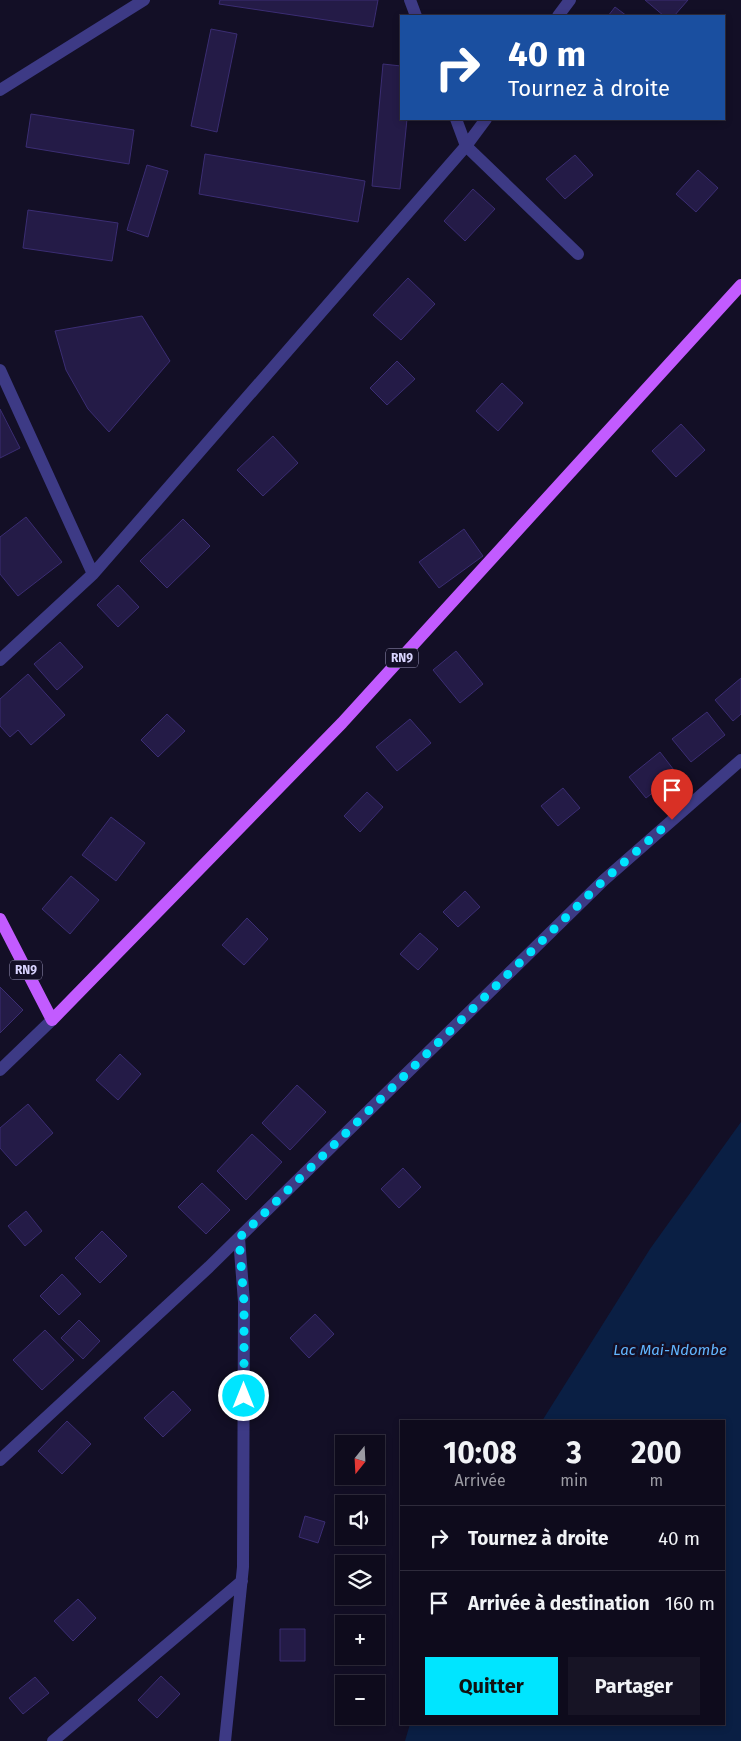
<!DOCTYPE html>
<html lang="fr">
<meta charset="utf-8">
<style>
body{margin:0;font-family:"Fira Sans",sans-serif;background:#171425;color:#f1f3f6;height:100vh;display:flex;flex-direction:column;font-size:19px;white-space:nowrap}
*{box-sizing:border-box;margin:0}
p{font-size:16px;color:#9b9ba3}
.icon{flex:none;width:28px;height:28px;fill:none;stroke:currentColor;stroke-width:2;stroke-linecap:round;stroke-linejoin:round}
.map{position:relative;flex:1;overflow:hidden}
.panel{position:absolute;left:400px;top:1420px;width:325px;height:305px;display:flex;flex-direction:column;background:#0e0b1c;border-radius:0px;box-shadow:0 2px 8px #0003,0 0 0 1px #2e2b3b}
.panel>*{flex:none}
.guide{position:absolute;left:400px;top:15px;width:325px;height:105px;border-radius:0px;box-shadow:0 2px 8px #0003,0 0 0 1px #2e2b3b;background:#1a4fa0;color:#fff;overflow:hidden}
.needle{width:32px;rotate:198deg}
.fabs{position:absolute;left:335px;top:1435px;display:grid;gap:10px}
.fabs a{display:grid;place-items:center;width:50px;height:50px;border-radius:0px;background:#0e0b1c;box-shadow:0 2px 8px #0003,0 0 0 1px #2e2b3b;font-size:25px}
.pin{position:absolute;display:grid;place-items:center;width:42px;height:42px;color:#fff;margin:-51px -21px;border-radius:50% 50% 50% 0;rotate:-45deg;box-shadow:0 0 5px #0007}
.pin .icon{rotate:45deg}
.me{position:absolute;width:55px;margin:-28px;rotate:0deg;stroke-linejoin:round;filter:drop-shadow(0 0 4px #0008)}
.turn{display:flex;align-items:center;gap:18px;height:105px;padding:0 25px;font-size:22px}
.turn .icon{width:65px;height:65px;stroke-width:2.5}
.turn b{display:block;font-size:35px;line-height:42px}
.eta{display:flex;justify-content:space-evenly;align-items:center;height:85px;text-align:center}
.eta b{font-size:30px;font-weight:700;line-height:35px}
.button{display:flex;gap:10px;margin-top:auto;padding:10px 25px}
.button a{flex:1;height:58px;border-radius:0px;background:#00e5ff;color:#111;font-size:20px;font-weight:700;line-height:58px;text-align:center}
.button a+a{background:#171425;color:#f1f3f6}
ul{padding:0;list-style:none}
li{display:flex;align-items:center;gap:15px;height:65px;padding:0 25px;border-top:1px solid #2e2b3b}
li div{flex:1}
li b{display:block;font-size:19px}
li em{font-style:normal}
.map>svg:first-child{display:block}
</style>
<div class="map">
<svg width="741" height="1741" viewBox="0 0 741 1741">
<rect width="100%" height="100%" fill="#130f26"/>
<path fill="#0a1f44" d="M741,1122v619h-336l5,-17h314v-303h-182l108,-172z"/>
<path fill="#241b47" stroke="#3b2d73" d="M220,0h158l-5,27 -154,-23z
M645,0h43l-14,16h-10z
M615,7l12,9h-19z
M211,29l26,5 -20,98 -26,-6z
M383,64l18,2v53h6l-7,70 -28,-3z
M31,114l103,16 -5,34 -103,-17z
M205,154l160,27 -7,41 -159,-28z
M575,155l18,20 -28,24 -19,-20z
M147,165l21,6 -20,66 -21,-7z
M698,170l20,18 -22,24 -20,-18z
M473,189l22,20 -30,32 -21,-20z
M28,210l90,13 -6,38 -89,-13z
M408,278l27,26 -34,36 -28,-25z
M142,316l28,45 -61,71 -21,-23 -22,-39 -11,-39z
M397,361l18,18 -28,26 -17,-17z
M502,383l21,20 -25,28 -22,-20z
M0,409l20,39 -20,10z
M681,424l24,26 -29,27 -24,-26z
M273,436l25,27 -35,33 -26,-26z
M26,517l36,45 -44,34 -18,-22v-37z
M183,519l27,27 -43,42 -27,-27z
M464,529l19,27 -44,32 -20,-26z
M118,585l21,22 -21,20 -21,-22z
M60,642l23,25 -26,23 -23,-26z
M456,651l27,33 -23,19 -27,-33z
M28,674l37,41 -34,30 -13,-15 -8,7 -10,-11v-27z
M741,678v36l-8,7 -18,-21z
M707,712l18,23 -34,27 -19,-23z
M167,714l18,17 -27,26 -17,-17z
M410,719l21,24 -34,28 -21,-24z
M660,752l17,22 -31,24 -17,-21z
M563,788l17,20 -22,18 -17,-20z
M367,792l16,15 -23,25 -16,-16z
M111,817l34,26 -29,38 -34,-26z
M71,876l28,24 -29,34 -28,-25z
M465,891l15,16 -22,20 -15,-15z
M247,918l21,21 -24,26 -22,-20z
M420,933l18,16 -20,21 -18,-16z
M0,987l23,23 -23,23z
M120,1054l21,20 -23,26 -22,-20z
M297,1085l29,27 -36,38 -28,-27z
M28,1104l25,29 -37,33 -16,-18v-20z
M252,1134l30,28 -36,38 -29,-29z
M403,1168l18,19 -22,21 -18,-19z
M202,1183l28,27 -24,24 -28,-27z
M26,1211l16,20 -17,15 -17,-20z
M102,1231l25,25 -27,27 -25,-25z
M62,1274l19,20 -22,21 -19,-19z
M315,1314l19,20 -25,24 -19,-20z
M79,1320l21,21 -17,18 -22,-21z
M45,1330l29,30 -32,30 -29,-30z
M173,1391l18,19 -28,27 -19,-19z
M67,1421l24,23 -29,30 -24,-23z
M305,1516l20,6 -7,21 -19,-6z
M78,1599l18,19 -23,23 -19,-20z
M280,1629h25v32h-25z
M161,1676l19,18 -23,24 -19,-18z
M35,1677l14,16 -26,21 -14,-16z"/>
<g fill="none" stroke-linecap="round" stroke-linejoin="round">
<path stroke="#3d3a85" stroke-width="12" d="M410,0l6,16
M558,16l12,-16
M0,90l144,-90
M456,119l10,27 112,108
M0,370l93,204
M0,660l93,-86 373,-428 20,-27
M0,1070l52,-50
M0,1460l209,-193 395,-387 137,-120
M53,1741l189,-160
M225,1741l18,-174 1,-265 -5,-64"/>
<path stroke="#c25bff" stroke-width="12" d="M0,919l52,101 290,-297 399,-438"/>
</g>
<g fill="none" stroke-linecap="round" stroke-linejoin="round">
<path stroke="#00e5ff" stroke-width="9" stroke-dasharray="0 16.2" d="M244,1396v-94l-5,-64 365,-358 68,-60"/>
</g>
<g text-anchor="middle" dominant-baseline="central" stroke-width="5" stroke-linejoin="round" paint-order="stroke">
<g fill="#130f26" stroke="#9e99be" stroke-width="1">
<rect x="386" y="648.5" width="32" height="19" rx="4"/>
<rect x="10" y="960.5" width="32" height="19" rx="4"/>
</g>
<g font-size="12" font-weight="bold" fill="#d9d4ff">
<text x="402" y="658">RN9</text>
<text x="26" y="970">RN9</text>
</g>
<g font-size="15" font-style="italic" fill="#62b6ff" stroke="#130f26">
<text x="670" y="1350">Lac Mai-Ndombe</text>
</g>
</g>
</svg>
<div class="fabs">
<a><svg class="needle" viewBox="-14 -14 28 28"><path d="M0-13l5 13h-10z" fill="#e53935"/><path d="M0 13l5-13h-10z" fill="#9b9ba3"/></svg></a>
<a><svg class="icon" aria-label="sound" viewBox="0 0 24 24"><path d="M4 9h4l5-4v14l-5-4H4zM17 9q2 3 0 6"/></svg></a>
<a><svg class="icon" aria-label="layers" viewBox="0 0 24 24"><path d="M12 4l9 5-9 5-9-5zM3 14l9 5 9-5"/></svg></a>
<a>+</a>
<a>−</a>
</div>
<div class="pin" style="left:672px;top:820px;background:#d93025"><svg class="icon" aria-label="arrive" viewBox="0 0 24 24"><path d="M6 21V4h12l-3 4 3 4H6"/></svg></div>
<svg class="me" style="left:244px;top:1396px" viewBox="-20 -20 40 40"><circle r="17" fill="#00e5ff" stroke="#fff" stroke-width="3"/><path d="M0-11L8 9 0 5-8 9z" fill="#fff"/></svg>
<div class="guide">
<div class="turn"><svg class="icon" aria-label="right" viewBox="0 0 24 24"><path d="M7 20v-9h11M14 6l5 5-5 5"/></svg><div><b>40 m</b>Tournez à droite</div></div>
</div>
<section class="panel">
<div class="eta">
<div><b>10:08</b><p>Arrivée</p></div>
<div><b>3</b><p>min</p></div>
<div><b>200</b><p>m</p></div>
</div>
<ul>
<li><svg class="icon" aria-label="right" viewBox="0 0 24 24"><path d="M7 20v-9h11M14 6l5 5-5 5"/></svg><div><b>Tournez à droite</b></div><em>40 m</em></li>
<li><svg class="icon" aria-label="arrive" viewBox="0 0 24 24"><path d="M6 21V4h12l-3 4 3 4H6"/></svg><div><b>Arrivée à destination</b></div><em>160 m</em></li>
</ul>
<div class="button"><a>Quitter</a><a>Partager</a></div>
</section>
</div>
